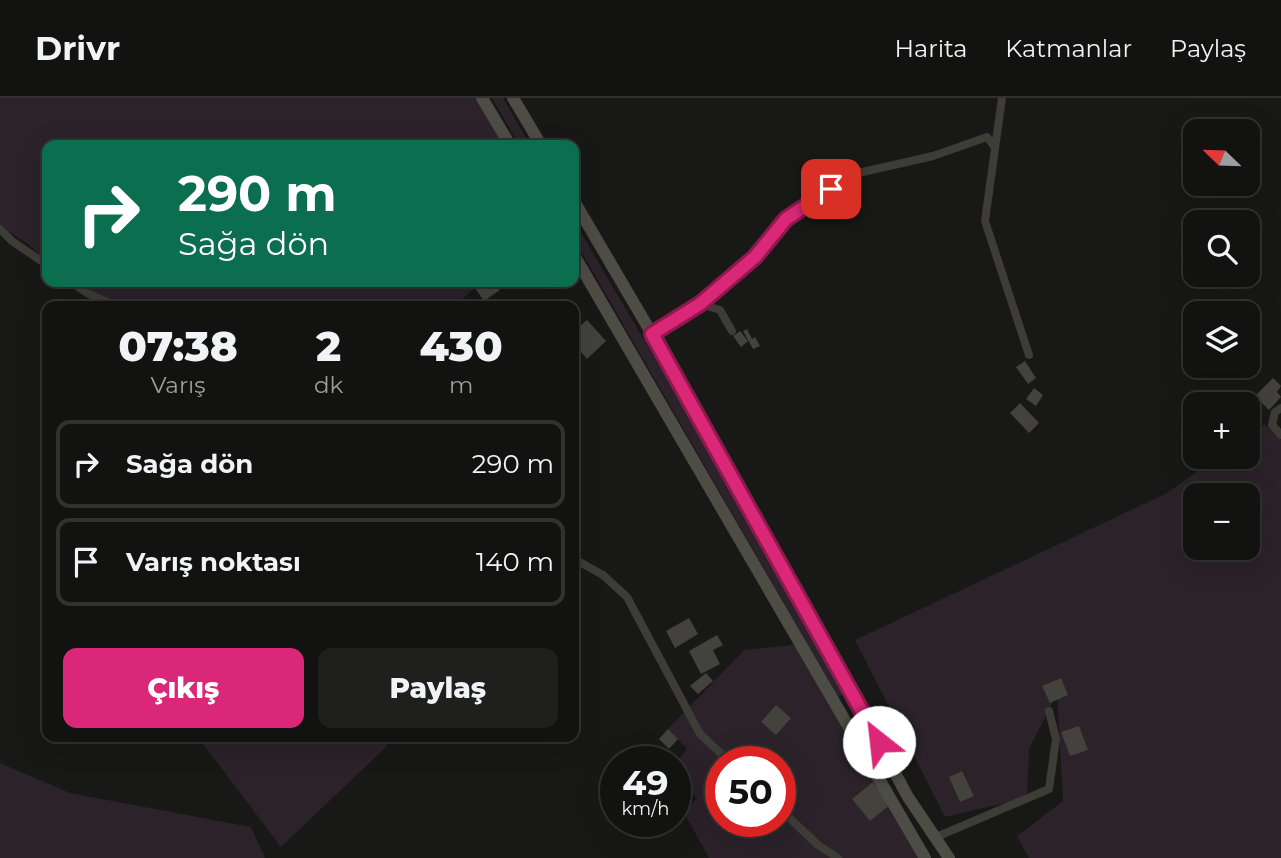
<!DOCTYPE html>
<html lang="tr">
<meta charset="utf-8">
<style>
body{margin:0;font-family:Montserrat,sans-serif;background:#1f201e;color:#f1f3f6;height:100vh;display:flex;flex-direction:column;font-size:26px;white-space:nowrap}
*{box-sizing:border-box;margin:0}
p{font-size:23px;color:#9c9e9f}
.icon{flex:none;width:38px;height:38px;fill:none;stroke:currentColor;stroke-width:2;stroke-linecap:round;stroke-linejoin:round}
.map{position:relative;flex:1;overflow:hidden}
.drawer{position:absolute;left:42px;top:203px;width:537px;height:441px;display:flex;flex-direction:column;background:#121210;border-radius:14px;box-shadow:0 7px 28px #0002,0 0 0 2px #313230}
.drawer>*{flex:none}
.top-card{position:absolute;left:42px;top:42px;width:537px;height:147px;border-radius:14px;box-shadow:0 7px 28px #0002,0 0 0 2px #313230;background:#0b6e4f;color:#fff;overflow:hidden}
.needle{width:46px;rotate:293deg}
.tools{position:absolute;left:1183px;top:21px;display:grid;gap:14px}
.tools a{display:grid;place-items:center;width:77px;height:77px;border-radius:14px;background:#121210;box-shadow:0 7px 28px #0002,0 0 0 2px #313230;font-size:35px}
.speed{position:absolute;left:600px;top:648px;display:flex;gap:14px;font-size:35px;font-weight:700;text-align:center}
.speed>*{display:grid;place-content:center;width:91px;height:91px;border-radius:50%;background:#121210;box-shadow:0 7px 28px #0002,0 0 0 2px #313230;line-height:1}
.speed small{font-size:18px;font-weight:400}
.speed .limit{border:10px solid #d22;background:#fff;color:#111}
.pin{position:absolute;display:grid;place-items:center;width:60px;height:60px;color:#fff;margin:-30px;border-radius:14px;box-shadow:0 4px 10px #0006}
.me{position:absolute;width:77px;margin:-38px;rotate:331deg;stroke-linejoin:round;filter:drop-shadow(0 0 5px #0008)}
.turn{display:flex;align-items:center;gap:24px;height:147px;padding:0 21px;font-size:32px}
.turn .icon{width:91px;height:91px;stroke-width:2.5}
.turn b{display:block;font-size:49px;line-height:60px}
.eta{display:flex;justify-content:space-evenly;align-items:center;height:119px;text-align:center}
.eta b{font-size:42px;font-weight:800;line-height:49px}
.action{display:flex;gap:14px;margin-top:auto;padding:14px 21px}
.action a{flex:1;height:80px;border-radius:14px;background:#db2777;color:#fff;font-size:28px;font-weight:800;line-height:80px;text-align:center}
.action a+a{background:#1f201e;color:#f1f3f6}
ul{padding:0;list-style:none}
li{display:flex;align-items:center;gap:21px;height:88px;margin:0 14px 10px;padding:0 7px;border:4px solid #313230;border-radius:14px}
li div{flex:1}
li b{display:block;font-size:26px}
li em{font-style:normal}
header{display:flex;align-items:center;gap:42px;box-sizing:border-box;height:98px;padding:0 35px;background:#121210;border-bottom:2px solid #313230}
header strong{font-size:33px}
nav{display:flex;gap:38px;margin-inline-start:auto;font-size:24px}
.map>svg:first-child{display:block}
</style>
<header>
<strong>Drivr</strong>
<nav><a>Harita</a><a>Katmanlar</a><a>Paylaş</a></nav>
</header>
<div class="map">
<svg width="1281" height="760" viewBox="0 0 1281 760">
<rect width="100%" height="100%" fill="#181816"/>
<path fill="#2b222a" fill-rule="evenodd" d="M0,0h483l27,47h-463v117l-19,-18 -28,-18z
M492,0h11l27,47h-11z
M574,123l116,197 156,275 -8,4 -264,-458z
M74,184h407l-26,24h-335z
M1265,326l16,16v418h-252l-12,-22 46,-35 -6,-107 -28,55 -2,49 -82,19 -90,-177 310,-146 53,-37h30v-21zM1195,397h53v53h-53z
M801,546l127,214h-219l-25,-45 13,-15 -21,-22v-14l11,-13 -19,-20 76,-79zM721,663h59v60h-59z
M198,639h185l4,9 -106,101z
M0,665l70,30 181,34 14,31h-265z"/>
<path fill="#43423d" d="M477,184h17l6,8 -16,11 -11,-16z
M587,222l19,21 -19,18 -13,-15v-13z
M747,231l5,10 3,-2 5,9 -7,3 -10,-18z
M740,233l8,10 -7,6 -8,-11z
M1025,263l11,17 -8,6 -12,-17z
M1273,280l8,8 -4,6 4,5 -12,13 -14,-14z
M1034,290l9,7 -7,11 -10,-7z
M1020,305l19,20 -10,10 -19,-20z
M689,520l9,16 -23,14 -9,-17z
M717,537l6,10 -10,5 7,14 -19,10 -12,-23z
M706,575l7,8 -15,13 -8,-8z
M1061,580l7,17 -18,8 -8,-17z
M776,607l15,13 -15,17 -15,-13z
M1079,628l9,24 -18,6 -9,-24z
M668,631l10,10 -9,10 -10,-10z
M962,673l12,25 -14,6 -11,-25z
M873,684l18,22 -21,17 -18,-22z"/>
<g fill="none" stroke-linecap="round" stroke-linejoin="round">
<path stroke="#3d3c37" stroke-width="8" d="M1002,0l-17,123 44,134
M0,131l12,12 35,24
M71,184l16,11 29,13
M700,206l56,-47 30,-38 68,-45 79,-18 54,-19 7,9
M652,236l48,-30 20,6 12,21
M1281,310l-6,4 -3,13 9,10
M574,461l29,16 24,22 73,137 29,27
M780,711l38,36 20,13
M934,740l115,-49 7,-50 -7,-28"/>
<path stroke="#4d4c45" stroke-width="12" d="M482,0l28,47
M513,0l28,47
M574,103l78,133 118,209 138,254 41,61
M574,157l351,603"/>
</g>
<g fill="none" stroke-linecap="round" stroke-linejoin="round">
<g stroke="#8e194d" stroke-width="18">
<path id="route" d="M831,91l-45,30 -31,38 -55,47 -48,30 227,408"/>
</g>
<use href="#route" stroke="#db2777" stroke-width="12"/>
</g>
</svg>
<div class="tools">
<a><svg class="needle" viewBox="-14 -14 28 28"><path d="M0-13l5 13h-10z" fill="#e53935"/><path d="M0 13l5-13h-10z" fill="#9c9e9f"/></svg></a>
<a><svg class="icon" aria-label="search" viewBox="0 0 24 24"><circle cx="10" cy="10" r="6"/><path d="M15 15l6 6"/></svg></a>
<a><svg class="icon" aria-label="layers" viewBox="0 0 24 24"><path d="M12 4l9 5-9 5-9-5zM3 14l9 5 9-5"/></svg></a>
<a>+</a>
<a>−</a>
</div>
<div class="speed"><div>49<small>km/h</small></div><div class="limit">50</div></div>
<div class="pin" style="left:831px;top:91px;background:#d93025"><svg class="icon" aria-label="arrive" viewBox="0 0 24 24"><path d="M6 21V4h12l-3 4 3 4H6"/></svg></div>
<svg class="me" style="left:879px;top:644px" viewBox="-20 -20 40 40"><circle r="19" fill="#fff"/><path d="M0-13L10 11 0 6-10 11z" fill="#db2777"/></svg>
<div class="top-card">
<div class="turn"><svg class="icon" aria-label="right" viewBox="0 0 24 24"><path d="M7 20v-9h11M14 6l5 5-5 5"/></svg><div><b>290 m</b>Sağa dön</div></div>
</div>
<section class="drawer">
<div class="eta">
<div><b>07:38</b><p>Varış</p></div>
<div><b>2</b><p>dk</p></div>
<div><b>430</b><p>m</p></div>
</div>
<ul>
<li><svg class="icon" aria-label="right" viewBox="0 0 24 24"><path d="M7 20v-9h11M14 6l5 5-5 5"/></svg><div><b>Sağa dön</b></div><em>290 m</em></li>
<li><svg class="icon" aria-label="arrive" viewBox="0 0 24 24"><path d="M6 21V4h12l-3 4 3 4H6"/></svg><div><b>Varış noktası</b></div><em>140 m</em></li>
</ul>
<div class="action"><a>Çıkış</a><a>Paylaş</a></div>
</section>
</div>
